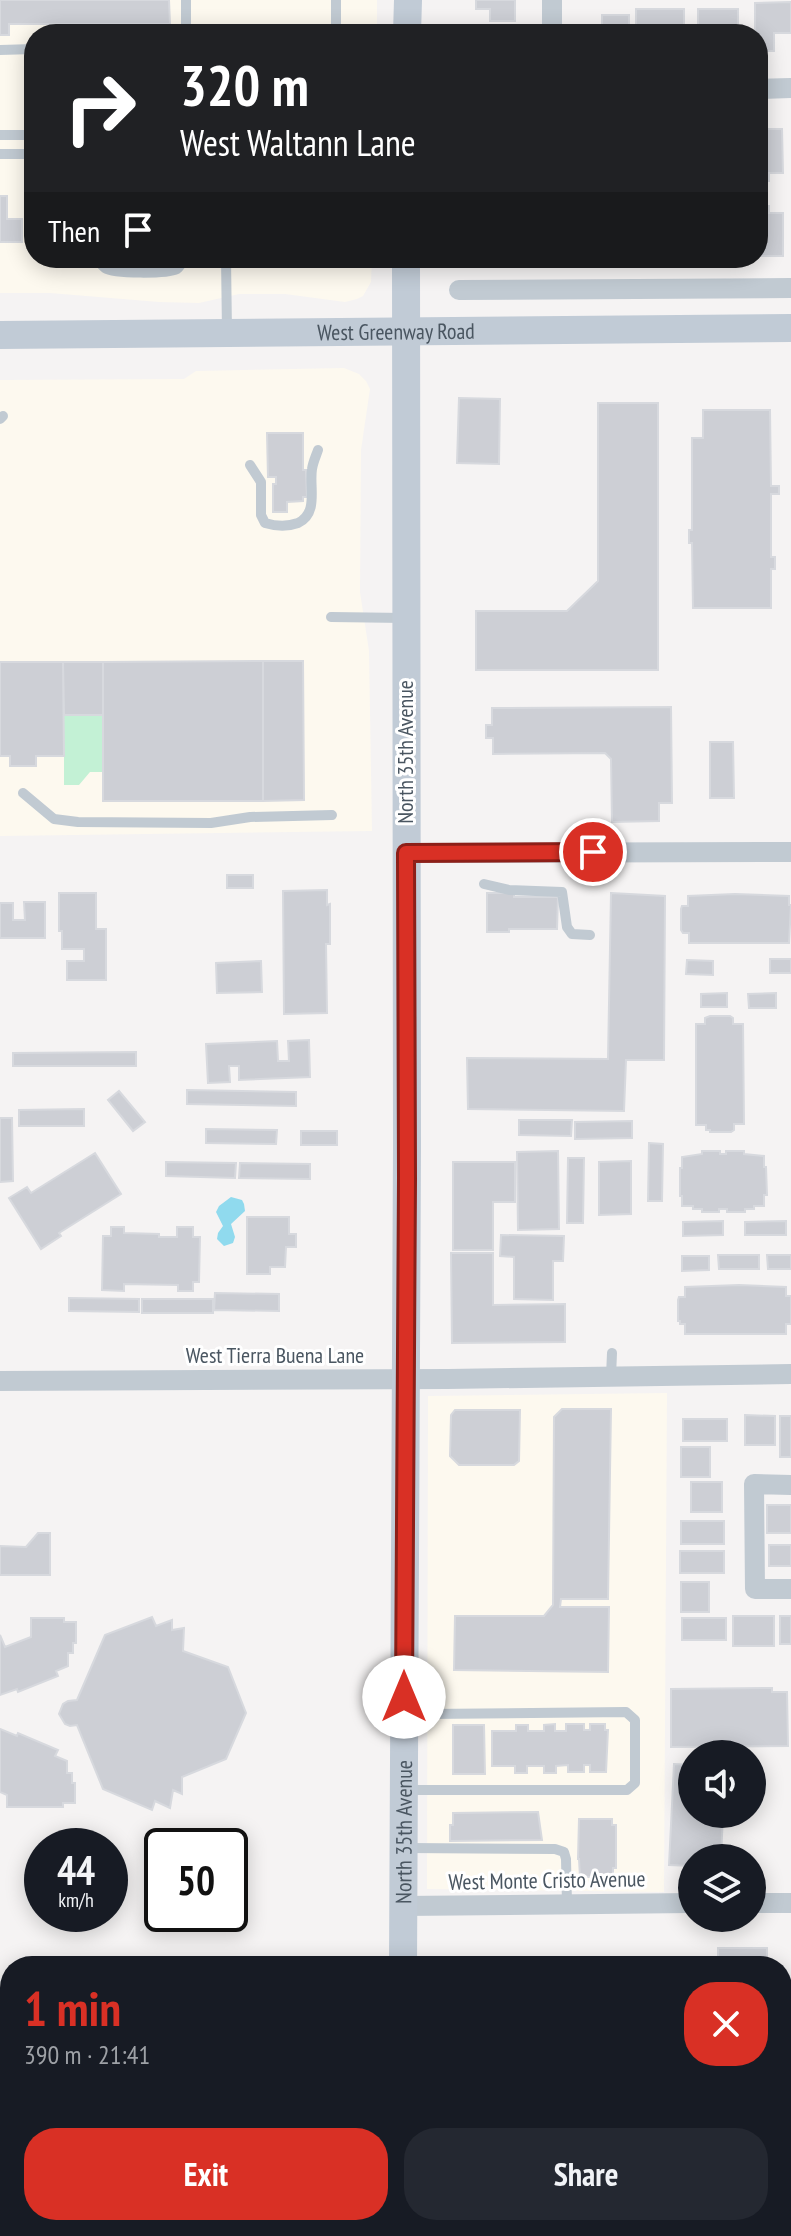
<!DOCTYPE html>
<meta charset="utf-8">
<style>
body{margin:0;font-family:"PT Sans Narrow",sans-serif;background:#242831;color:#f1f3f6;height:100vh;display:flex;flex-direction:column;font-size:30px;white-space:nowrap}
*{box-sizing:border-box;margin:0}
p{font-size:26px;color:#9ea1a6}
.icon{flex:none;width:44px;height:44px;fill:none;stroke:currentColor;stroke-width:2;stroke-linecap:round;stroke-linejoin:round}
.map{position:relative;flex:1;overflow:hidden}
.panel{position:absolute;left:0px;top:1956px;width:792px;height:280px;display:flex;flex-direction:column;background:#171b24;border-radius:32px 32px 0 0;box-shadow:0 4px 20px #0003}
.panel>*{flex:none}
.top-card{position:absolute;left:24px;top:24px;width:744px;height:244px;border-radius:32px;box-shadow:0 4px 20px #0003;background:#202124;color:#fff;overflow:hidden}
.tools{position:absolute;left:678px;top:1740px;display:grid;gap:16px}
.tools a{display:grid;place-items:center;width:88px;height:88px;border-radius:50%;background:#171b24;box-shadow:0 4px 20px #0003;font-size:40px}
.speed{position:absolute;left:24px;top:1828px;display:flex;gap:16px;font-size:40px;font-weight:700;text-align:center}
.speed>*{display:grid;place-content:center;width:104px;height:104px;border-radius:50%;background:#171b24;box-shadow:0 4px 20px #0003;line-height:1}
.speed small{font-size:20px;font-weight:400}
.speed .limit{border:4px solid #111;border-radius:12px;background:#fff;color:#111}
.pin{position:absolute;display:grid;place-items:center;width:68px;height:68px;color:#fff;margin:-34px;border:4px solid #fff;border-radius:50%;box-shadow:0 2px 8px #0007}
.me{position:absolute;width:88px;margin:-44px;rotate:0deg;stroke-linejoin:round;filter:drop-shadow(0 0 6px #0008)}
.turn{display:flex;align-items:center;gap:28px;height:168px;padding:0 24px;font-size:36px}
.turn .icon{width:104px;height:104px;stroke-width:2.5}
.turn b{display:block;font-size:56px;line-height:68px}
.then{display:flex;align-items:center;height:76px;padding:0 24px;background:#0003;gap:16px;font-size:30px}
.round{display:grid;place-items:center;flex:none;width:84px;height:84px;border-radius:32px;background:#242831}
.summary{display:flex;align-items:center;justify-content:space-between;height:136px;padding:0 24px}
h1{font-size:48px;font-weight:800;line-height:60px;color:#d93025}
.action{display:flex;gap:16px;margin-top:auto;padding:16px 24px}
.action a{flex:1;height:92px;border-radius:32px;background:#d93025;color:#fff;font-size:32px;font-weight:800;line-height:92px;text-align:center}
.action a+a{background:#242831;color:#f1f3f6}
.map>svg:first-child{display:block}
</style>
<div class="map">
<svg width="791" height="2236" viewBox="0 0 791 2236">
<rect width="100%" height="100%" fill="#f5f3f3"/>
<path fill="#fdf9ef" d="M0,0h377v34h-343v224h338l-1,24 -8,14 -6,3 -12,3 -60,-8h-46l-40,9 -40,-1 -109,-9h-50z
M344,368l15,6 7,7 4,8 -9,61 -1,142 9,59 3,180 -372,5v-456l184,-1 12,-8z
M667,1393l-3,499 -237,-3 1,-493z"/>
<path fill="#c3f1d5" d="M64,715h39v57h-13l-11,13h-15z
M302,2226h68v10h-95z"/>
<path fill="#90daee" d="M231,1197l11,3 2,4 1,7 -14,13 4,13 -2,6 -9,3 -7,-7 1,-6 5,-7 -7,-14 3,-6z"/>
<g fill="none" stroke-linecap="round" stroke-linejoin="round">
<path stroke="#90daee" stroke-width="5" d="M353,2236l11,-5"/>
</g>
<path fill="#cdcfd5" stroke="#d7d9de" stroke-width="2" d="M0,0h169l1,24h-161v11h-9z
M476,0h39v21h-25v-12h-14z
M791,2v31h-17v18h-16v-17h-3v-31z
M636,9h48v25h-48z
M698,9h40v25h-40z
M602,15h27v19h-51v-6h24z
M761,129h21l1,44h-14v8h-11v-41h3z
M0,196h7v23h15v23h-22z
M758,206h11v7h14v43h-25z
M459,398l41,1 -1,65 -42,-1z
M598,403h60v267h-182v-59h91l31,-30z
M703,410h67l1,76h8v8h-8v63h4v12h-4v39h-78l-1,-65h-3v-13h3v-92h11z
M267,433h36v37h3l1,27h-4v4l-16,1v10h-14v-28h3v-7h-8z
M263,661h40l1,139 -41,1z
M263,661v140h-160v-139z
M0,662h63l1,94h-28v10h-26v-10h-10z
M63,662h40v53h-39z
M671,707l1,96h-13v18l-47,1 -1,-63 -6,-6 -112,1v-16h-7v-13h6v-17z
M710,742h23l1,56h-24z
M227,875h26v13h-26z
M327,890v15l3,-1v40h-4l1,69 -43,1 -1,-123z
M59,893h37v36h10v51h-39v-19h17v-12h-22v-18h-3z
M487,893h27v4h44l-1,32h-48v3h-22z
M611,893l54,3 -1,164h-38l-2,51 -156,-2 -1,-51 141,1z
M735,894l54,2v9h2l-2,38h-100v-10h-6l-2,-3v-21l1,-3h6v-10z
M24,902h21v36h-45v-35h13v17h12z
M770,959h21v14h-21z
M687,960l26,1v14l-27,-1z
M261,961l1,31 -45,1 -1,-30z
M727,993v14h-26v-13z
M776,993v15h-27l-1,-14z
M710,1016h20l3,2v6h10l1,100h-10v6l-3,2h-21v-2h-4v-5h-10v-101h9v-6z
M309,1040l1,37 -71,3v-14h-10l1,16 -22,1 -2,-39 71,-3 1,20h11l-1,-20z
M136,1052v14h-123v-13z
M187,1090l109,2v14l-109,-2z
M119,1091l26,31 -12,9 -25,-31z
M84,1109v17h-65v-16z
M0,1118h12l1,63 -13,1z
M519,1120h53l-1,16 -52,-1z
M632,1121v17l-57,1v-17z
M206,1129l71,1 -1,14 -70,-1z
M301,1131h36v14h-36z
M649,1143l14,1 -1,57h-14z
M558,1151l1,78 -41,1 -1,-78z
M702,1151h18v3h6v-3h18v3l20,2v11h2l1,28h-3v11h-10v3h-9v3h-18v-3h-8v3h-17v-3h-9v-3h-11v-10h-2v-28h2v-11l20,-3z
M95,1153l26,41 -62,39 2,3 -20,13 -32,-51 18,-11 4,6z
M568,1158h16l-1,65h-16z
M631,1161v53l-32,1v-53z
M166,1162l70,1 -1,15 -69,-2z
M453,1162h62v40h-22v48h-40z
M240,1163l70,1v15l-71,-1z
M247,1217h42v17h7v13h-10l-1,20h-15v7h-23z
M723,1221v14l-40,1v-14z
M786,1221v14h-41v-13z
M111,1227h13v6l35,1v3h18v-10h16v10h7l-1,45h-6v9h-15v-6l-54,-1v7l-22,-1 1,-54h8z
M501,1235l63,1 -1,25h-10v39l-39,-1v-42l-14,-1z
M451,1253h42v52l72,-1v38l-113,1z
M718,1255h41v14h-40z
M767,1255h24v14h-23z
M682,1256h27v14l-27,1z
M739,1285l47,2v9h5v28h-5v10h-101v-10h-5v-3h-2v-21l1,-3h6v-10z
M215,1293l64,1v17l-65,-1z
M69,1298l70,1v13l-70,-1z
M142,1299h71v14h-71z
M562,1409h49l-3,190h-47l-1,8h49l-1,65 -154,-2 1,-54h89l9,-11 1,-188z
M455,1410h65l-1,51 -5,4h-55l-9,-9 1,-41z
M745,1415l30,1v29h-30z
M780,1416h11v41h-11z
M683,1419h44v22h-44z
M681,1447h29v30h-29z
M691,1482h31v30h-31z
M767,1505h24v28h-24z
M681,1521h43v23h-43z
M38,1533h12v42h-50v-29l26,1z
M769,1545h22v21h-22z
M680,1551h44v22h-44z
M681,1582h28v30h-28z
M733,1616h41v30h-41z
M780,1616h11v28h-11z
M152,1617l4,9 16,-6v10l12,-2 -1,23 45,16 18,46 -20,46 -44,18v17l-9,-4 -3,18 -15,-7 -3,9 -49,-21 -26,-64 -7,1 -5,-2 -6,-10 4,-10 5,-3 9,-1 28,-65z
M31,1618h33v4h12v21h-3v10h-5v13l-12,5 2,5 -40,16 -1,-3 -17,6v-60l5,12 26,-10z
M682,1618h44v22h-44z
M772,1688v4h15l1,54 -117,1v-58z
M555,1724v7h11v-7h18v6h6v-6h15v6h3l-2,42h-16v-7h-6v7h-16v-7l-12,1v7h-12v-7h-17v7h-12v-7h-23v-35h24v-6h12v6h16v-6z
M453,1725h31l1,49h-32z
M0,1729l17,7 1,-3 40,17 -3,6 12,5v12h5v10h3v20h-12v4h-56v-12l-7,-3z
M674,1764l18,1v49h31l-2,44h-29v8l-23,-1z
M538,1812l4,28 -92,1v-16h3v-12z
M579,1819h33v6h4v43h-3v9h-33l-1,-18h-1z
M718,1948h49v18h-49z
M0,2074h10v21h-10z
M782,2078l9,3v8l-8,23z
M0,2224h10v2h44v10h-54z
M192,2226h41l1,8 -41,1z
M458,2226h74v10h-69v-4h-5z
M532,2226h59v6h-7v4h-52z
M690,2226h55v10h-55z"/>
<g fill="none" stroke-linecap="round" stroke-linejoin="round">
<path stroke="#c1cad2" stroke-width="10" d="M186,34v-34
M336,34v-34
M0,50l34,-1
M0,135h34
M0,154h34
M96,258c3,3 5,7 9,10 9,6 62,6 72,1 4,-3 5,-6 7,-11
M226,258l1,74
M0,419l3,-3
M250,465l11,17v33l4,8c10,3 22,4 33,0 21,-10 11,-36 14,-54 1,-7 4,-13 6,-19
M331,617l74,1
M23,793l31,26 24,3 133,1 39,-6 82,-2
M484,884l25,6 53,2 5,35 5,7 18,1
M611,1376l1,-23
M405,1717l23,-3 198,-2 9,8v63l-8,7h-221
M407,1848l148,1 9,3 2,7 1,45"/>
<path stroke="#c1cad2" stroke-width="20" d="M552,34v-34
M758,89l33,-1
M459,290l332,-2
M406,853l385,-1
M0,1381l448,-2 343,-5
M791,1485l-37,-1 1,105h36
M752,1903h39
M403,1906l289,-3
M0,2043h10"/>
<g stroke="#c1cbd6" stroke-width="28">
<path d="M407,34l1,-34"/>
<path id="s1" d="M0,335l791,-7"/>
<path id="s2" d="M403,1966l4,-819 -1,-889"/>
<path d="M400,2236v-10"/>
</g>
</g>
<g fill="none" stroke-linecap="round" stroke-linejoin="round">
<g stroke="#8d1f18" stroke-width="20">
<path id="route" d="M404,1697l3,-519 -1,-325 187,-1"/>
</g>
<use href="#route" stroke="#d93025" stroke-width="14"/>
</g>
<g text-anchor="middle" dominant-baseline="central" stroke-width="6" stroke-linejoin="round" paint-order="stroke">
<g font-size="22" fill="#4a5661" stroke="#fff">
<text stroke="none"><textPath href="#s1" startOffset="396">West Greenway Road</textPath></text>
<text transform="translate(405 752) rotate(-90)">North 35th Avenue</text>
<text x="275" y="1355">West Tierra Buena Lane</text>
<text stroke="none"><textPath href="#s2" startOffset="134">North 35th Avenue</textPath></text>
<text transform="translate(547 1880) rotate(-1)">West Monte Cristo Avenue</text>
</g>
</g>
</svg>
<div class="tools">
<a><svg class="icon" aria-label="sound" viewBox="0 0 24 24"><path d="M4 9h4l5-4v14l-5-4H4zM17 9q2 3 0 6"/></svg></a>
<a><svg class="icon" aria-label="layers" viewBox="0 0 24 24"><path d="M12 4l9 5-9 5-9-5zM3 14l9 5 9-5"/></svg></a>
</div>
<div class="speed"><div>44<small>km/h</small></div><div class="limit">50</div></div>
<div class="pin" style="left:593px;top:852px;background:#d93025"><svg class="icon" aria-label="arrive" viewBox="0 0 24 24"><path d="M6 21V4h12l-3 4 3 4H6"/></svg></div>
<svg class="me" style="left:404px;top:1697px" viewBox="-20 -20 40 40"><circle r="19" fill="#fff"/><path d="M0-13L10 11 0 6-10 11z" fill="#d93025"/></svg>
<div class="top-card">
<div class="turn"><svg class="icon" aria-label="right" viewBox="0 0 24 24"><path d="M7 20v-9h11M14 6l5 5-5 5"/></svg><div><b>320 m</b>West Waltann Lane</div></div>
<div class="then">Then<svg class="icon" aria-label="arrive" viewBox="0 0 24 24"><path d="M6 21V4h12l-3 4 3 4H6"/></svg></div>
</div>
<section class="panel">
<div class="summary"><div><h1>1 min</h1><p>390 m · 21:41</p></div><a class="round" style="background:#d93025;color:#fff"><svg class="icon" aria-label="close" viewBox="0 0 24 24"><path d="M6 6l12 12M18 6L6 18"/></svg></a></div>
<div class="action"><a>Exit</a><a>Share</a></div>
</section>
</div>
